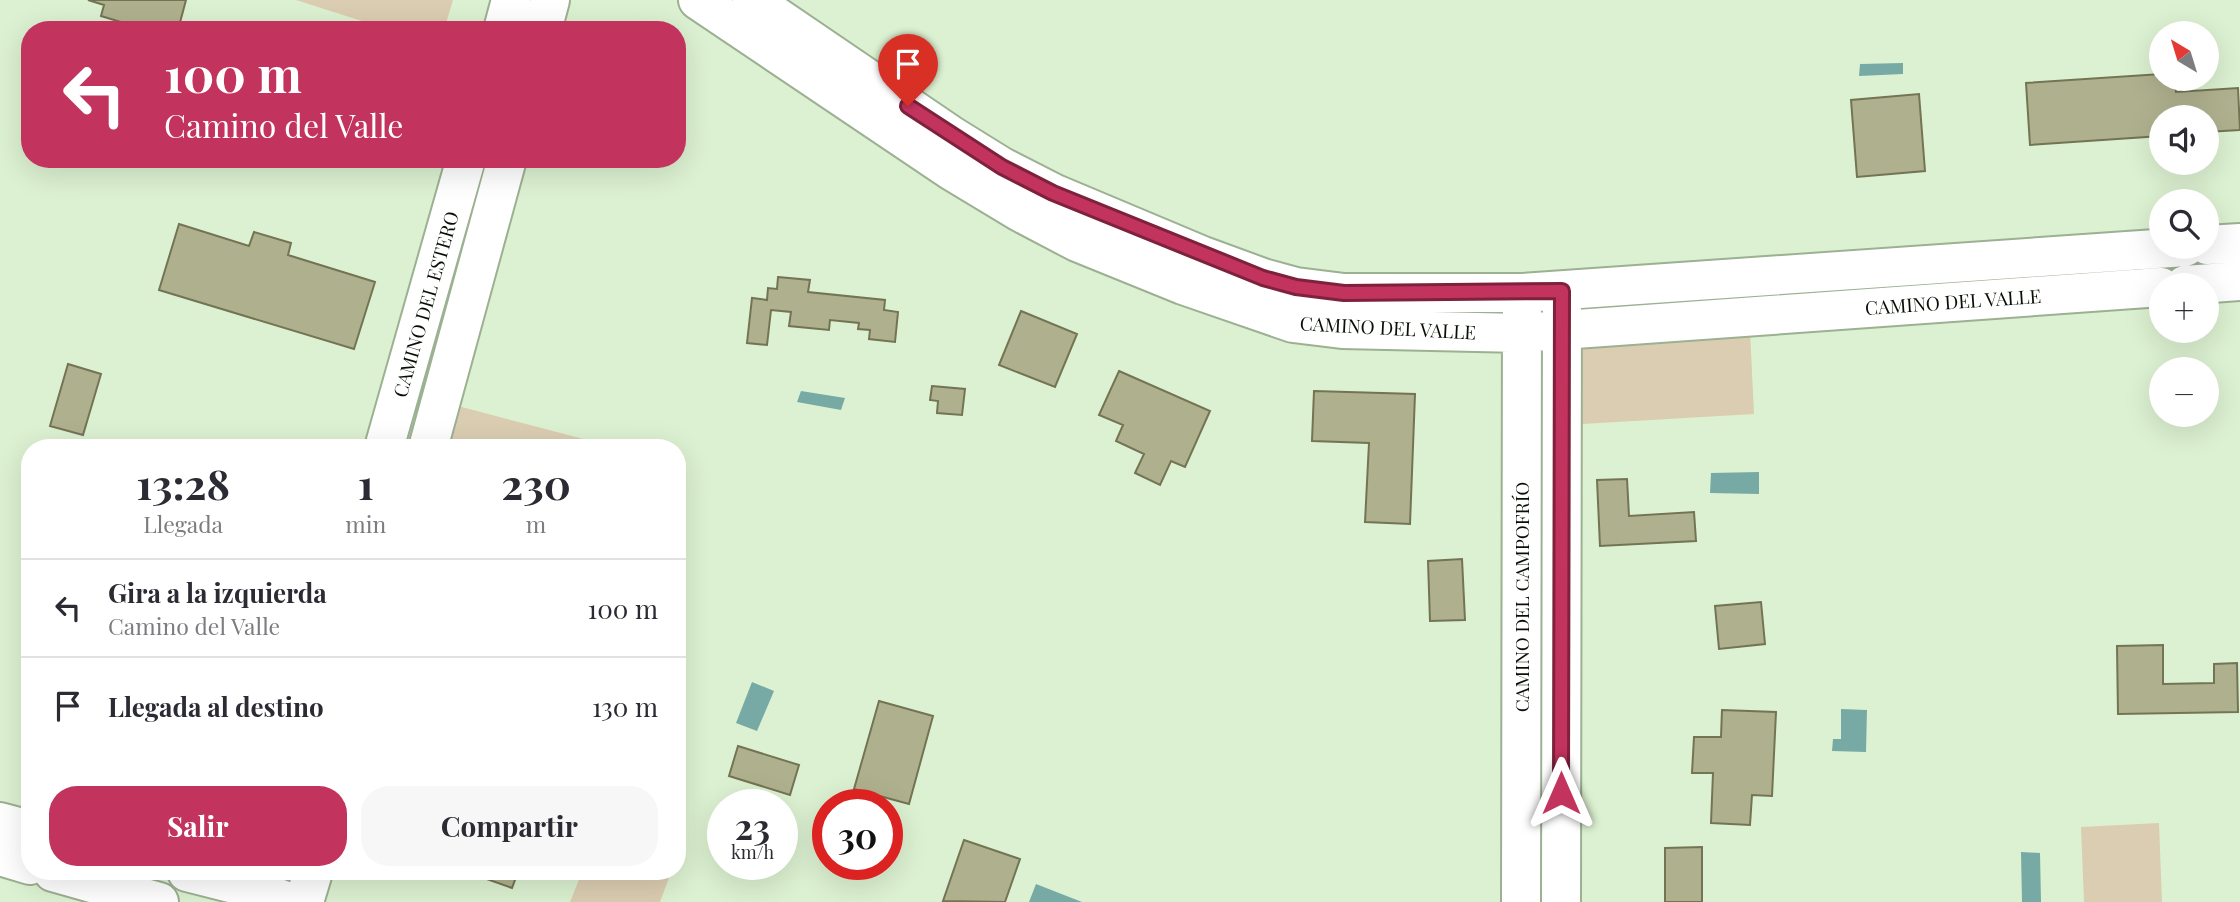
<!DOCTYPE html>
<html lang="es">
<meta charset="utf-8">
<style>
body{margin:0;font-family:"Playfair Display",serif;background:#f7f7f7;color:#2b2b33;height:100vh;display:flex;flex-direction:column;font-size:26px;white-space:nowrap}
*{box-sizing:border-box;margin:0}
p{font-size:23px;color:#7c7c81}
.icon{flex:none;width:38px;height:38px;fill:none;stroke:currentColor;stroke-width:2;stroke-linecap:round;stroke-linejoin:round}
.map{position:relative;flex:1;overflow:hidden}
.side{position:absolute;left:21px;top:439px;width:665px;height:441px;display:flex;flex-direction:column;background:#fff;border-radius:28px;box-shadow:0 7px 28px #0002}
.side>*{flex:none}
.guide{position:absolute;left:21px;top:21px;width:665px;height:147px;border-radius:28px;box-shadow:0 7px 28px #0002;background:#c2335e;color:#fff;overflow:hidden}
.needle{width:46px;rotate:322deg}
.fabs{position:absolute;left:2149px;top:21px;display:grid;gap:14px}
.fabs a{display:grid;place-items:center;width:70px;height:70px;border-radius:50%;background:#fff;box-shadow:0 7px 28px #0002;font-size:35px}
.speed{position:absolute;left:707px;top:789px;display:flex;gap:14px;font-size:35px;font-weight:700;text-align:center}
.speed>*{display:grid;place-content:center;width:91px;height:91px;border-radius:50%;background:#fff;box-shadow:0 7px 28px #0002;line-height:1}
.speed small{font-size:18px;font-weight:400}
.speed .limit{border:10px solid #d22;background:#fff;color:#111}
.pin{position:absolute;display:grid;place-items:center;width:60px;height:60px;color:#fff;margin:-72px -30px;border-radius:50% 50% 50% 0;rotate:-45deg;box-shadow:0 0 7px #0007}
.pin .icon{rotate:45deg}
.me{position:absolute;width:77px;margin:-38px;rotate:0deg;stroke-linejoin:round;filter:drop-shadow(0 0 5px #0008)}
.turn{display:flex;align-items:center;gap:24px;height:147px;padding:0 28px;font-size:32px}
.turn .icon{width:91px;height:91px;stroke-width:2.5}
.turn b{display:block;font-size:49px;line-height:60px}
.eta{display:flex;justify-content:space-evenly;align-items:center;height:119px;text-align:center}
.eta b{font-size:42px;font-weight:700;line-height:49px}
.cta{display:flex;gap:14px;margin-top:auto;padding:14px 28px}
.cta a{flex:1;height:80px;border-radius:28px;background:#c2335e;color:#fff;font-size:28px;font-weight:700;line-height:80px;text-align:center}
.cta a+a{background:#f7f7f7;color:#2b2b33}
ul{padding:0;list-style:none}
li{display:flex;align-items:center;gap:21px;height:98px;padding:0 28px;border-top:2px solid #e1e1e2}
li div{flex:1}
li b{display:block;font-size:26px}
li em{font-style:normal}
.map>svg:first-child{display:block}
</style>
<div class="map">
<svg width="2240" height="902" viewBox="0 0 2240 902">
<rect width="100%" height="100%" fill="#dcf1d1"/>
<path fill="#dbcdb1" d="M296,0h157l-9,30h-54z
M1750,330l4,84 -172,10 -4,-83z
M458,406l160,42h-171z
M2159,823l3,79h-78l-3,-75z
M582,872h79l9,3 -10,27h-90z"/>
<path fill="#77aaa4" d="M1903,63v11l-44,2 1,-12z
M801,391l44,7 -4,12 -44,-8z
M1759,472v22l-49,-1 1,-20z
M752,682l22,9 -17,40 -21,-8z
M1841,709l26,1 -1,42 -34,-1 1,-12h8z
M2021,852l19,1 1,49h-19z
M1036,884l46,18h-53z"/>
<path fill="#afb18e" stroke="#737454" stroke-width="2" d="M88,0h98l-8,30h-31l-46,-14 3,-11z
M2161,74v5h13l2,13 62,-4 2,42 -33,2v-15h-46v19l-131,9 -4,-62z
M1919,94l6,77 -68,6 -6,-77z
M179,224l70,22 5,-14 37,11 -3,12 87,27 -21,67 -195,-59z
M778,277l32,3 -2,12 77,8 -1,10 14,2 -3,30 -26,-3 1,-9 -12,-1 1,-6 -29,-3 -1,10 -40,-4 2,-14 -20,-2 -4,35 -20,-2 5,-45 15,2 1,-12 9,1z
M1021,311l56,23 -22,53 -56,-22z
M68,364l33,10 -18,61 -33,-9z
M1119,371l91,40 -25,56 -14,-6 -11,24 -25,-12 9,-19 -28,-13 7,-16 -24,-10z
M932,386l33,3 -3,26 -25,-2 1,-12 -8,-1z
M1314,391l101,3 -5,130 -45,-2 4,-79 -57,-2z
M1627,479l2,37 65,-4 2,29 -96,5 -3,-66z
M1462,559l3,61 -35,1 -2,-60z
M1761,602l4,42 -46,5 -4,-43z
M2163,645v39l51,-1v-19l23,-1 1,49 -120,2 -1,-68z
M879,701l54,15 -24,88 -55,-15z
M1722,710l54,2 -4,84 -20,-1 -2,30 -39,-2 2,-50h-21l2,-36h27z
M738,746l61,19 -9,30 -61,-19z
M964,840l56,19 -15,43 -62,-1z
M1702,847v55h-37v-54z
M467,872h51l-6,16z"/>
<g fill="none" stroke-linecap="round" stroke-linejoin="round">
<g stroke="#9cb092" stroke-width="42">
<path id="minor" d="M698,0l254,171 68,41 57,30 106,43 110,38 49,6 179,4 640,-46
M752,0l200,136 50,31 51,26 150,63 60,22 33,9 48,6h178l663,-46
M503,30l8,-30
M542,30l8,-30
M2207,245l33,-2
M2185,285l55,-4
M384,448l82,-289
M428,448l79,-289
M0,822l30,8
M0,856l30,9
M53,872l106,30
M187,872l71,18 30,12
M304,902l9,-30
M1521,902l1,-593
M1561,902l1,-600"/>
</g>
<use href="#minor" stroke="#fff" stroke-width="38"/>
</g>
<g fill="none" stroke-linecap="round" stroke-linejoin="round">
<g stroke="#7e213d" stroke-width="18">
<path id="route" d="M908,106l94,61 51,26 210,85 33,9 48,6 218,-2 -1,502"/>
</g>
<use href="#route" stroke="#c2335e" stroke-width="12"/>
</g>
<g text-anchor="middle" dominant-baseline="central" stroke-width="6" stroke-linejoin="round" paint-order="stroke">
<g font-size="19" fill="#080f05" stroke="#fff">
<text transform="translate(1953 301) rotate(-4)">CAMINO DEL VALLE</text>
<text transform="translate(425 304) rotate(-74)">CAMINO DEL ESTERO</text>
<text transform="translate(1388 327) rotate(3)">CAMINO DEL VALLE</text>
<text transform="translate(1521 597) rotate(-90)">CAMINO DEL CAMPOFRÍO</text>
</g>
</g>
</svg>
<div class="fabs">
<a><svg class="needle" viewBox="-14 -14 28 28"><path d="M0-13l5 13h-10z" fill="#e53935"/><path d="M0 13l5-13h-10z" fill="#7c7c81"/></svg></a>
<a><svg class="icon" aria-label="sound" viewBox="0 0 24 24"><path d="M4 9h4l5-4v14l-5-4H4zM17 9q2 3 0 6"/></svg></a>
<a><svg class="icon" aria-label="search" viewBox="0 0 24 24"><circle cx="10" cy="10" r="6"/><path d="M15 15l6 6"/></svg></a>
<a>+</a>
<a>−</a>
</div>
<div class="speed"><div>23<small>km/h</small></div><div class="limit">30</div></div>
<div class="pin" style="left:908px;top:106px;background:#d93025"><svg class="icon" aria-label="arrive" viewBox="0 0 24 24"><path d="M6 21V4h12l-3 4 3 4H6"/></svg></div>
<svg class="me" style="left:1561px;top:793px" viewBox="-20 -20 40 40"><path d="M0-17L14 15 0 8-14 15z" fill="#c2335e" stroke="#fff" stroke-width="4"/></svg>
<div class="guide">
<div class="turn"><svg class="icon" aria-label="left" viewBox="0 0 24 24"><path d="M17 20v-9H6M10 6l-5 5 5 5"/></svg><div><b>100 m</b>Camino del Valle</div></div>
</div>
<section class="side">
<div class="eta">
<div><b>13:28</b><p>Llegada</p></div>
<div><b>1</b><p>min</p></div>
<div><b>230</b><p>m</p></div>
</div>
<ul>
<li><svg class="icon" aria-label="left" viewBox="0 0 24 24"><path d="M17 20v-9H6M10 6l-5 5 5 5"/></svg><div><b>Gira a la izquierda</b><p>Camino del Valle</p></div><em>100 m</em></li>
<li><svg class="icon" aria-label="arrive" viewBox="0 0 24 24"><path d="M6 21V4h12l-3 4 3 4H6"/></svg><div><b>Llegada al destino</b></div><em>130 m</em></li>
</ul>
<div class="cta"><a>Salir</a><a>Compartir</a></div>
</section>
</div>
